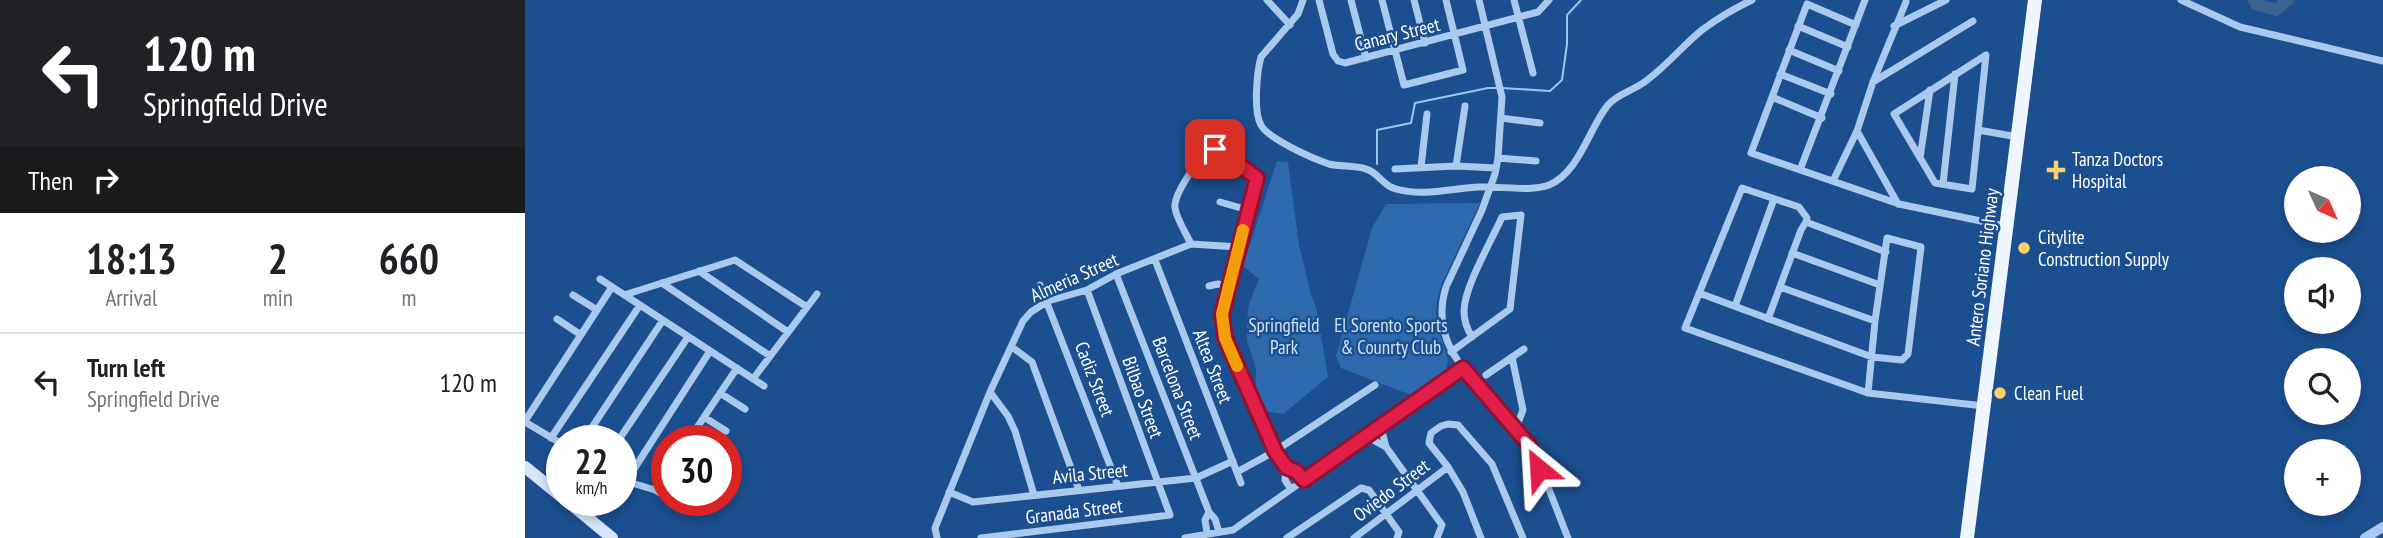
<!DOCTYPE html>
<style>
body{margin:0;font-family:"PT Sans Narrow",sans-serif;background:#f2f2f2;color:#202124;height:100vh;display:flex;flex-direction:column;font-size:26px;white-space:nowrap}
*{box-sizing:border-box;margin:0}
p{font-size:23px;color:#757577}
.icon{flex:none;width:38px;height:38px;fill:none;stroke:currentColor;stroke-width:2;stroke-linecap:round;stroke-linejoin:round}
.map{position:relative;flex:1;overflow:hidden}
.drawer{display:flex;flex-direction:column;background:#fff;width:525px}
.drawer>*{flex:none}
.top-card{background:#202124;color:#fff;overflow:hidden}
.needle{width:46px;rotate:135deg}
.fabs{position:absolute;left:1759px;top:166px;display:grid;gap:14px}
.fabs a{display:grid;place-items:center;width:77px;height:77px;border-radius:50%;background:#fff;box-shadow:0 4px 10px #0003;font-size:35px}
.speed{position:absolute;left:21px;top:425px;display:flex;gap:14px;font-size:35px;font-weight:700;text-align:center}
.speed>*{display:grid;place-content:center;width:91px;height:91px;border-radius:50%;background:#fff;box-shadow:0 4px 10px #0003;line-height:1}
.speed small{font-size:18px;font-weight:400}
.speed .limit{border:10px solid #d22;background:#fff;color:#111}
.pin{position:absolute;display:grid;place-items:center;width:60px;height:60px;color:#fff;margin:-30px;border-radius:14px;box-shadow:0 4px 10px #0006}
.me{position:absolute;width:77px;margin:-38px;rotate:333deg;stroke-linejoin:round;filter:drop-shadow(0 0 5px #0008)}
.turn{display:flex;align-items:center;gap:24px;height:147px;padding:0 28px;font-size:32px}
.turn .icon{width:91px;height:91px;stroke-width:2.5}
.turn b{display:block;font-size:49px;line-height:60px}
.then{display:flex;align-items:center;height:66px;padding:0 28px;background:#0003;gap:14px;font-size:26px}
.eta{display:flex;justify-content:space-evenly;align-items:center;height:119px;text-align:center}
.eta b{font-size:42px;font-weight:700;line-height:49px}
ul{padding:0;list-style:none}
li{display:flex;align-items:center;gap:21px;height:98px;padding:0 28px;border-top:2px solid #e0e0e0}
li div{flex:1}
li b{display:block;font-size:26px}
li em{font-style:normal}
main{display:flex;flex:1;min-height:0}
.map>svg:first-child{display:block}
</style>
<main>
<section class="drawer">
<div class="top-card">
<div class="turn"><svg class="icon" aria-label="left" viewBox="0 0 24 24"><path d="M17 20v-9H6M10 6l-5 5 5 5"/></svg><div><b>120 m</b>Springfield Drive</div></div>
<div class="then">Then<svg class="icon" aria-label="right" viewBox="0 0 24 24"><path d="M7 20v-9h11M14 6l5 5-5 5"/></svg></div>
</div>
<div class="eta">
<div><b>18:13</b><p>Arrival</p></div>
<div><b>2</b><p>min</p></div>
<div><b>660</b><p>m</p></div>
</div>
<ul>
<li><svg class="icon" aria-label="left" viewBox="0 0 24 24"><path d="M17 20v-9H6M10 6l-5 5 5 5"/></svg><div><b>Turn left</b><p>Springfield Drive</p></div><em>120 m</em></li>
</ul>
</section>
<div class="map">
<svg width="1858" height="538" viewBox="0 0 1858 538">
<rect width="100%" height="100%" fill="#1b4f8f"/>
<path fill="#2e69ad" d="M752,161l11,1 11,83 12,49 6,16 11,67 -45,37 -13,-2 -15,-7 1,-36 -9,-28v-20l2,-17 10,-25 -16,-13z
M955,203l-38,80 -5,17 -1,21 12,39 -2,10 -7,8 -28,17 -70,-27 -5,-12 36,-128 14,-24z"/>
<g fill="none" stroke-linecap="round" stroke-linejoin="round">
<path stroke="#9cc4f0" stroke-width="2" d="M977,88l48,3 12,-11 5,-36v-29l14,-15
M852,164v-34l34,-7 4,-20 73,-15h8"/>
<path stroke="#3c6290" stroke-width="12" d="M1729,0l2,4 20,6 12,-10"/>
<path stroke="#a9c9ee" stroke-width="7" d="M742,0l23,25
M778,0l-5,14 -37,43c-4,14 -8,55 0,68 7,14 53,34 68,39 12,3 25,1 37,5 12,3 17,17 30,20 27,8 57,-1 84,-2 20,-1 51,5 69,-2 30,-12 40,-57 59,-80 9,-11 24,-14 35,-22 22,-15 39,-37 59,-53 16,-12 33,-22 50,-30
M794,0l14,54 5,7 7,2 193,-51 11,-12
M826,0l15,58
M857,0l22,85 59,-15 -17,-70
M889,0l11,43
M954,0l23,97 -4,61 -3,16 -13,36 -36,77c-23,76 56,105 84,160 15,29 26,61 38,91
M989,0l19,73
M1656,0l59,27 143,34
M1331,25l-49,-21 -56,149 148,51 106,22
M1273,26l50,21
M1369,26l52,-26
M1264,50l50,21
M1461,55l-14,134 -37,-6 -41,-69z
M1255,74l51,20
M1348,82l100,-61
M1247,97l50,21
M976,118l39,5
M1453,130l40,7
M1332,131l41,73
M973,158l38,3
M1395,158l10,-68
M931,166l9,-60
M896,167l6,-53
M870,169l61,-3 40,2
M1275,170l65,-170
M1308,181l24,-50 16,-49 33,-80
M1418,184l12,-110
M695,202l28,8
M666,244c-5,-11 -14,-24 -16,-36 -2,-13 24,-51 35,-57 5,-2 6,-1 11,0l36,27 -35,136 3,24 50,113 11,17 -1,12 6,9
M1361,252l-80,-30 1,-4 -8,-11 -57,-19 -57,140 183,65 116,13
M1267,253l88,32
M630,260l86,223
M174,271l89,61
M591,274l93,238
M75,279l164,107
M137,283l108,73
M515,285l78,201
M684,286l9,-2 11,3
M1255,287l95,34
M1174,293l173,64 30,3 6,-6 13,-107 -34,-9 -12,83 -7,72
M48,295l24,15
M99,295l111,-35 72,47
M1210,306l39,-107
M32,319l24,16
M1243,319l33,-89 5,-8
M487,347l20,15 47,128
M926,352l59,-43 11,-94 -19,2c-10,23 -38,70 -38,94 0,10 3,18 8,26
M987,357l11,53 -7,18
M961,375l38,-26
M228,379l64,-85
M465,392l18,24 7,15 19,64
M195,393l25,16
M179,417l22,14
M0,421l87,-134
M0,422l37,22
M854,429l4,6 3,12
M845,434l5,7 11,6 56,78 -5,13
M26,438l89,-133
M58,441l80,-121
M93,441l70,-104
M163,441l49,-73
M761,468l11,4 7,8
M712,472l38,-21 100,-66
M97,480l33,10 12,7
M100,483l85,-132
M130,490l12,-18
M424,492l24,10 223,-24 37,-17
M147,500l2,2
M682,533l-2,-13 4,-8 6,7 4,13
M412,538l-2,-10 55,-136 33,-71 8,-9 17,-11 39,-11 29,-16 75,-30 48,3
M456,538l189,-23 -83,-225
M660,538l48,-8 230,-162
M762,538l74,-50 8,2 30,42 -2,6
M829,538l94,-71
M956,538l-18,-46 -15,-25 -19,-24 2,-10 10,-7 7,-2 10,1 34,39 31,74"/>
<path stroke="#a9c9ee" stroke-width="10" d="M1840,538l18,-11"/>
<path stroke="#d6e6fa" stroke-width="12" d="M0,467l37,30
M41,500l46,38"/>
<path stroke="#f0f6ff" stroke-width="14" d="M1442,538l68,-538"/>
</g>
<g fill="none" stroke-linecap="round" stroke-linejoin="round">
<g stroke="#92132f" stroke-width="18">
<path id="route" d="M690,149l6,2 36,27 -35,136 3,24 50,113 11,16 11,5 7,8 159,-112 67,78 9,23"/>
</g>
<use href="#route" stroke="#e11d48" stroke-width="12"/>
<path stroke="#f59e0b" stroke-width="12" d="M712,366l-12,-28 -3,-24 21,-84"/>
</g>
<g fill="#ffd166" stroke="#1b4f8f" stroke-width="2.5">
<path d="M1527.5 159.5h7v7h7v7h-7v7h-7v-7h-7v-7h7z"/>
<circle cx="1499" cy="248" r="7"/>
<circle cx="1475" cy="393" r="7"/>
</g>
<g text-anchor="middle" dominant-baseline="central" stroke-width="5" stroke-linejoin="round" paint-order="stroke">
<g font-size="19" fill="#fff" stroke="#1b4f8f">
<text transform="translate(872 34) rotate(-14)">Canary Street</text>
<text transform="translate(1457 267) rotate(-83)">Antero Soriano Highway</text>
<text transform="translate(549 277) rotate(-24)">Almeria Street</text>
<text transform="translate(688 366) rotate(69)">Altea Street</text>
<text transform="translate(570 379) rotate(69)">Cadiz Street</text>
<text transform="translate(653 388) rotate(69)">Barcelona Street</text>
<text transform="translate(618 397) rotate(70)">Bilbao Street</text>
<text transform="translate(565 473) rotate(-6)">Avila Street</text>
<text transform="translate(866 490) rotate(-37)">Oviedo Street</text>
<text transform="translate(549 511) rotate(-7)">Granada Street</text>
</g>
<g font-size="19" fill="#fff" stroke="#1b4f8f" text-anchor="start">
<text x="1547" y="159">Tanza Doctors<tspan x="1547" dy="22">Hospital</tspan></text>
<text x="1513" y="237">Citylite<tspan x="1513" dy="22">Construction Supply</tspan></text>
<text x="1489" y="393">Clean Fuel</text>
</g>
<g font-size="19" fill="#cfe3fa" stroke="#1b4f8f">
<text x="759" y="325">Springfield<tspan x="759" dy="22">Park</tspan></text>
<text x="866" y="325">El Sorento Sports<tspan x="866" dy="22">&amp; Counrty Club</tspan></text>
</g>
</g>
</svg>
<div class="fabs">
<a><svg class="needle" viewBox="-14 -14 28 28"><path d="M0-13l5 13h-10z" fill="#e53935"/><path d="M0 13l5-13h-10z" fill="#757577"/></svg></a>
<a><svg class="icon" aria-label="sound" viewBox="0 0 24 24"><path d="M4 9h4l5-4v14l-5-4H4zM17 9q2 3 0 6"/></svg></a>
<a><svg class="icon" aria-label="search" viewBox="0 0 24 24"><circle cx="10" cy="10" r="6"/><path d="M15 15l6 6"/></svg></a>
<a>+</a>
</div>
<div class="speed"><div>22<small>km/h</small></div><div class="limit">30</div></div>
<div class="pin" style="left:690px;top:149px;background:#d93025"><svg class="icon" aria-label="arrive" viewBox="0 0 24 24"><path d="M6 21V4h12l-3 4 3 4H6"/></svg></div>
<svg class="me" style="left:1014px;top:469px" viewBox="-20 -20 40 40"><path d="M0-17L14 15 0 8-14 15z" fill="#e11d48" stroke="#fff" stroke-width="4"/></svg>
</div>
</main>
